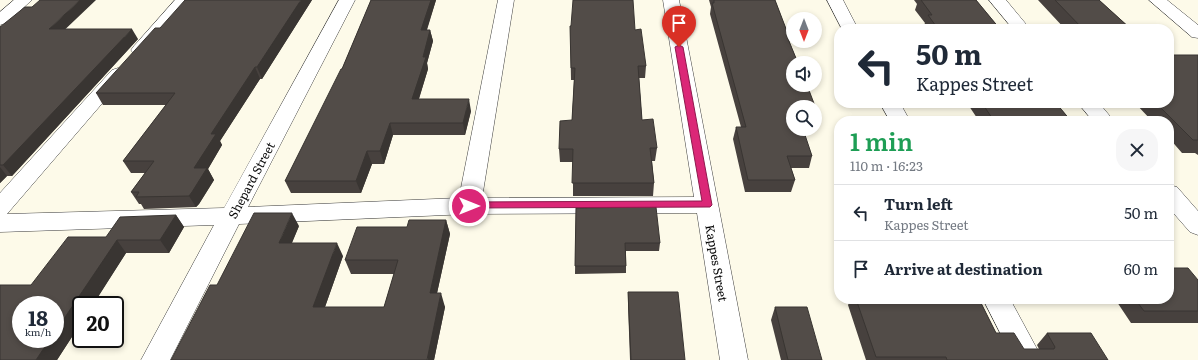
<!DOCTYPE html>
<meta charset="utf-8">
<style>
body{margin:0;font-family:Literata,serif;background:#f6f6f7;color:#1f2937;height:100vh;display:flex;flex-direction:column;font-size:15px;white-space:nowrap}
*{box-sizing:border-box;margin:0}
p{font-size:13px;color:#747a83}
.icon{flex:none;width:22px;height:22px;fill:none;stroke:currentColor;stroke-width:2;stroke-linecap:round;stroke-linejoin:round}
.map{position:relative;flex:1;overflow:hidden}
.sheet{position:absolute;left:834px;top:116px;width:340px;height:188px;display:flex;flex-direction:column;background:#fff;border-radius:16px;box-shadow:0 2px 6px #0003}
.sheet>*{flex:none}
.guide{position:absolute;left:834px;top:24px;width:340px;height:84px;border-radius:16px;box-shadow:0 2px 6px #0003;background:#fff;color:#1f2937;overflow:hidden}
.needle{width:26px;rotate:180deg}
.buttons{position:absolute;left:786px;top:12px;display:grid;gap:8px}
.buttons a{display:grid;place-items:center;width:36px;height:36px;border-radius:50%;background:#fff;box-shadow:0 2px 6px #0003;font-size:20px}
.speed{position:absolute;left:12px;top:296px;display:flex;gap:8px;font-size:20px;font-weight:700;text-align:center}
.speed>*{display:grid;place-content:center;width:52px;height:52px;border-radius:50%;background:#fff;box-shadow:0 2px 6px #0003;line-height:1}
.speed small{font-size:10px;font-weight:400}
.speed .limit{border:2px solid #111;border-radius:6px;background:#fff;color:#111}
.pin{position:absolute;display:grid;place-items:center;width:34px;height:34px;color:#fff;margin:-41px -17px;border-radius:50% 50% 50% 0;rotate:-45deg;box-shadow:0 0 4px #0007}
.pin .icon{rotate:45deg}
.me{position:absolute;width:44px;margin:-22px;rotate:90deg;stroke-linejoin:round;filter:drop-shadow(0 0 3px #0008)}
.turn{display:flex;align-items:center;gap:14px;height:84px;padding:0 16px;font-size:18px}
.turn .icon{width:52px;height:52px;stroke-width:2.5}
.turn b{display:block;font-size:28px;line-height:34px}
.round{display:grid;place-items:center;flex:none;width:42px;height:42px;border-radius:16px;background:#f6f6f7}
.headline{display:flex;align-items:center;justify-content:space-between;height:68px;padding:0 16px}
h1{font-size:24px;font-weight:600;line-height:30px;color:#1e9e55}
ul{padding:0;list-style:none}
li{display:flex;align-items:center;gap:12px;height:56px;padding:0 16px;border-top:1px solid #e0e1e3}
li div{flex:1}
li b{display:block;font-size:15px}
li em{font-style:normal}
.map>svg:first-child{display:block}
</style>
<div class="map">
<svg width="1198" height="360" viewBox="0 0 1198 360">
<rect width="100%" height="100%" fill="#fdfae9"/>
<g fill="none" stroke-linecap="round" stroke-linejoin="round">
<g stroke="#3d3d3d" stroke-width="1">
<path id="minor" d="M14,0h18l-26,23 -6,2v-13z
M175,0h17l-46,54 -6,1 -6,-1 -3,-4 3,-4z
M339,0h16l-107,207 211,-9 39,-198h16l-32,198 212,-1 -31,-197h16l69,360h-28l-23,-147 -228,1 -230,10 -69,136h-29l73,-135 -214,7v-39l112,-123 6,-2 6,2 3,4 -3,4 -117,136 217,-6z
M827,0h16l15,29h-16z
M989,0h17l24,29h-17z
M1149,0h18l31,25v13l-6,-1z
M880,103h20l10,18h-20z
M1078,103h21l15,18h-21z
M1169,185l8,2 21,24v24l-8,-3 -21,-24z
M983,299h27l33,61h-29z"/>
</g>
<use href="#minor" fill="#fff" fill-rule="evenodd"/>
</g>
<path fill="#47413e" d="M312,0l-50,79h-2l-40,62 2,4 -14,24 6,11 -15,24 -3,3 -52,2 -3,-5h-2l-8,-12 14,-19h-14l-8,-12 43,-56h-63l-7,-12 64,-65z
M371,0h65l-9,30h3l3,11 -6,22 1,6 -9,30 52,12 -6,24h-72l-9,29h-12l-11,29h-70l-6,-12 57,-112z
M709,0h66l13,34v4l30,76 -3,12v-19h-22l19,49 -3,12h-18l4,12 -4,12h-46l-12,-53 3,-12h5l-31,-113 1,-7z
M914,0h62l24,29h-75l-2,-2 2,-4 -10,-13 2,-6z
M1038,0h61l32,29h-66z
M570,26l65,4 11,36 -1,12h-6l3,42 15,28 -2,13h-3l2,22 -1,13h-80v-34h-13l-1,-13 13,-29 2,-40h-3z
M0,27l66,2 72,10 -126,137h-5l-7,7z
M1198,55v100l-3,-2h-13l-13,-15v-17h-17l-17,-18h34z
M967,103h89l15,18h-92z
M576,208l84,35 -1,8h-33v22l-51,1z
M176,215l8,12 -15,26h-43l-69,107h-57l31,-75 75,-48z
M446,220l4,14 -13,59 8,14 -11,53 -217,-75 82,-59 -7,17 51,13 -18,51h59l10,-33h-43l-6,-14 62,-33z
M1198,280v43h-67l-16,-24h54z
M628,292l57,68h-55l-2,-55z
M851,299h128l17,34 28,16h15l-2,-4 10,-12 61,27h-242l-18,-55z
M775,307l47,53h-41l-10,-40z"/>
<path fill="#393532" d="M80,0h16l-41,39 -6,-10z
M301,0h11l-50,79 -5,-12z
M431,0h5l-13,41 -2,-11z
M132,29l6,10 -126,137 -9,-11z
M430,30l3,11 -6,22 1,6 -13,42 -3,-12z
M255,67l5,12 -40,62 2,4 -14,24 6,11 -15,24 -3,3 -7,-11 5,-28 17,-34z
M469,99l2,12 -6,24 -2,-12z
M390,123l3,12 -9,29 -4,-13z
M367,151l5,13 -11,29 -5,-12z
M0,167l7,9 -7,7z
M292,213l7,13 -13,30 -7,-13z
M176,215l8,12 -15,26 -9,-13z
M446,220l4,14 -16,73 -4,-14z
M117,240l9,13 -33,52h-12v18l-24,37h-21l14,-21h5v-7z
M337,243l6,13 -23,65 -7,-14z
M441,293l4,14 -11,53h-7z"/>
<path fill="#524c48" stroke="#393532" d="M40,0h40l-31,29h83l-129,136h-3v-138l25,-20h7z
M185,0h116l-44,67h-2l-44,67h5l-22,34h13l-15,24 -3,4 -53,1 3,-5h-8l23,-31h-31l52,-68h-79l59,-65h5z
M371,0h60l-10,30h9l-7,27h3l-14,42h57l-6,24h-73l-10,28h-13l-11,30h-71l56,-112h1z
M573,0h60l2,30 6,-1 5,37h-8l4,54 11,-1 4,29h-7l4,35h-82l1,-34h-14l1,-28 12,-1 3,-52h-4l-1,-42h1z
M714,0h61l13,34h-2l12,29h-5v22h14l11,29h-3v-7h-22v22h10l9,27h-25l8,24h-47l-12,-53h10l-34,-124h2z
M921,0h55l24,29h-62l-10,-14h4z
M1055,0h44l32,29h-48z
M1169,55h29v85h-5l-37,-37h13z
M982,103h74l15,18h-77z
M656,207l4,36h-35l1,23h-51l1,-58z
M254,213h38l-13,30h58l-24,64h71l14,-47h-53l12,-33h50l2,-7h37l-16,73h11l-14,67h-256l39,-75h7z
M176,215l-16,25h-43l-62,92v-27h-34v34h29l-14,21h-36v-75h31l37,-48h38l14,-20z
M1169,268h19l10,12v31h-54l-9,-12h34z
M628,292h50l7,68h-54z
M856,299h123l17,34h18l10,16h30l1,-2 -8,-14h44l17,27h-161l-1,-3h-70z
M775,307h32l15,53h-34z"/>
<path fill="#db2777" stroke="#8e194d" d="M679,45l4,2 29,158 -2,2 -244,1 -1,-2 4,-4 233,-1 -27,-154z"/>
<g text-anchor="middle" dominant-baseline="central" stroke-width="4" stroke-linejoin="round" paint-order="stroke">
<g font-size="12" fill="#0a0a0a" stroke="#fff">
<text transform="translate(251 180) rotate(-62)">Shepard Street</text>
<text transform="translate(717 263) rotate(80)">Kappes Street</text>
</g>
</g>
</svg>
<div class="buttons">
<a><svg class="needle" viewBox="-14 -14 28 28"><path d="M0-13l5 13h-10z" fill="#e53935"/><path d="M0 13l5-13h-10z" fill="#747a83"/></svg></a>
<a><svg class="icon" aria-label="sound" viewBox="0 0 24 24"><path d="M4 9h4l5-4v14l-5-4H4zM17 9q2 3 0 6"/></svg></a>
<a><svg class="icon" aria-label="search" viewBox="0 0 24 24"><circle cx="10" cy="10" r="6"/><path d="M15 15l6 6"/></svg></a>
</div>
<div class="speed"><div>18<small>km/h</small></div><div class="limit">20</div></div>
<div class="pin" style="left:679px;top:47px;background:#d93025"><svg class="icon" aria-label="arrive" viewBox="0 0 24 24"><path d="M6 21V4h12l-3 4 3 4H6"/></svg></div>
<svg class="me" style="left:469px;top:206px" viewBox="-20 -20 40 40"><circle r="17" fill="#db2777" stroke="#fff" stroke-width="3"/><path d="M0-11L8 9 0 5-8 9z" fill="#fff"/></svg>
<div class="guide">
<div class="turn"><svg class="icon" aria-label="left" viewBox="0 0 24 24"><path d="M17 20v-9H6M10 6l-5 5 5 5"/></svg><div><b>50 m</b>Kappes Street</div></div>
</div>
<section class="sheet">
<div class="headline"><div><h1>1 min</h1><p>110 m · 16:23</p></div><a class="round"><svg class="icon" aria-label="close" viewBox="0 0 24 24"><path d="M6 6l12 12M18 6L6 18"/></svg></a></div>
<ul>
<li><svg class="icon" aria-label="left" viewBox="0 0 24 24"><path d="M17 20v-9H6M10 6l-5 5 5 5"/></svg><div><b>Turn left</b><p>Kappes Street</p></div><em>50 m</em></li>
<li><svg class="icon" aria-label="arrive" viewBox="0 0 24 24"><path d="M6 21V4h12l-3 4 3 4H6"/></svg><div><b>Arrive at destination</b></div><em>60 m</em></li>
</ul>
</section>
</div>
